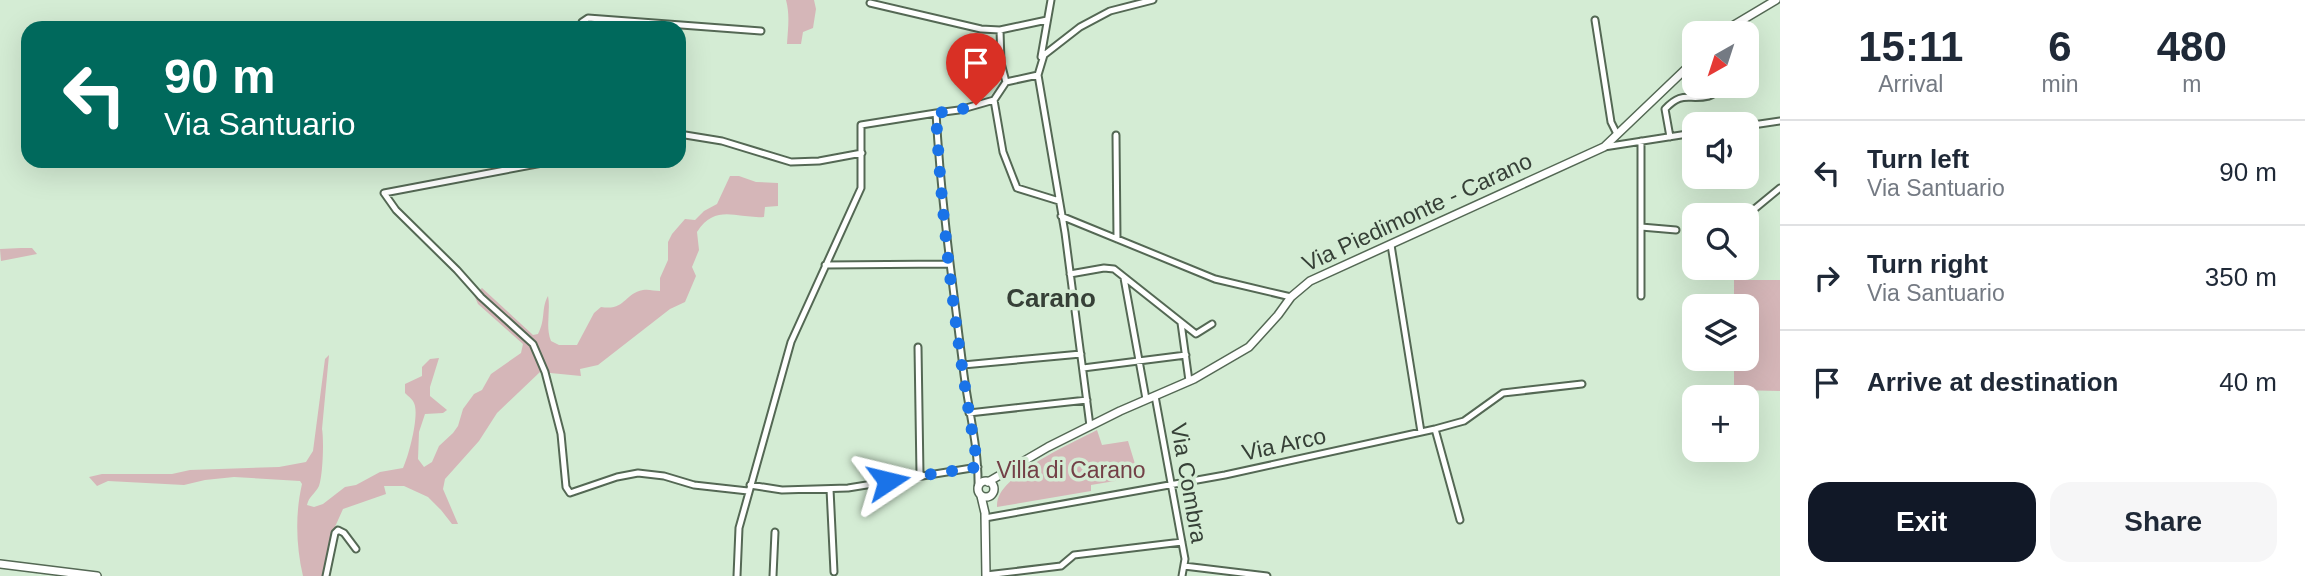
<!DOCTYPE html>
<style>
body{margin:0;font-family:Arial,sans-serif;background:#f6f6f7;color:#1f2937;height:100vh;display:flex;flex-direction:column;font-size:26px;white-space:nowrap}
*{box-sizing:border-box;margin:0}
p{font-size:23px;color:#747a83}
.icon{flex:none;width:38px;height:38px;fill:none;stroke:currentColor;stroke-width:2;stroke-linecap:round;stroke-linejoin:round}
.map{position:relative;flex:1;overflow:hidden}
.sheet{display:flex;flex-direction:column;background:#fff;width:525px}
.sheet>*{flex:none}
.hud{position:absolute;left:21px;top:21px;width:665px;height:147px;border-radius:21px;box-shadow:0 7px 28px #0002;background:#00695c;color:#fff;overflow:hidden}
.needle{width:46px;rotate:219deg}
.fabs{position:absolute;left:1682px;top:21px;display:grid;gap:14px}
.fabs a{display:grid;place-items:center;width:77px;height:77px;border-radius:14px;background:#fff;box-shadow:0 7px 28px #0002;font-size:35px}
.pin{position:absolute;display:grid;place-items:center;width:60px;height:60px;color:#fff;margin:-72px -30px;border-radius:50% 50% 50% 0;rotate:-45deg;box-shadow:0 0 7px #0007}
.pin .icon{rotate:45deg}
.me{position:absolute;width:77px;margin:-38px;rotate:80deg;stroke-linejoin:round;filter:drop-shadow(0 0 5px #0008)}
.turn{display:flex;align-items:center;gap:24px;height:147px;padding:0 28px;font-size:32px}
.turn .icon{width:91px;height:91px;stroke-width:2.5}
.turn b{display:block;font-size:49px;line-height:60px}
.eta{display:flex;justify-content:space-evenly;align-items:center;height:119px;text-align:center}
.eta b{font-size:42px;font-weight:700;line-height:49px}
.action{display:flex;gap:14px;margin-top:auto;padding:14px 28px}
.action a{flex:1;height:80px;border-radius:21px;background:#111827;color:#fff;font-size:28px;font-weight:700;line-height:80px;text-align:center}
.action a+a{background:#f6f6f7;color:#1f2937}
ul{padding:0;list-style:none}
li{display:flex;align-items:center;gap:21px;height:105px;padding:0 28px;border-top:2px solid #e0e1e3}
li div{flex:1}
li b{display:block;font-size:26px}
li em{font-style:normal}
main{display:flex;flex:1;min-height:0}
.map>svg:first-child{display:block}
</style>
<main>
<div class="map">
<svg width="1780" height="576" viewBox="0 0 1780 576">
<rect width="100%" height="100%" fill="#d4ecd4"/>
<path fill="#d5b6b8" d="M786,0h28l2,9 -3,19 -10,4 -2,12h-14c1,-16 3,-29 -1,-44z
M730,176h9l17,6 22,1v23l-13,1 -1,10c-27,2 -48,-14 -67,15l2,18 -7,17 4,9 -11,26 -15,7 -72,56 -18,4 1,7 -41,-4 -43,41 -18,28 -34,38 -2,10 15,35h-6l-11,-14 -13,-13 -24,-11h-20l2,8 -43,15 -9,20 -12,47h-19c-7,-30 -8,-62 -1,-92l-2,-3 -66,-4 -29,3 -21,5 -76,-4 -11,5 -8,-9 13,-3h70l18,-4 89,-3 27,-5 7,-11 12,-92 4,-4 -7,74c2,9 1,48 -3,57 -4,8 -10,10 -12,19l7,2 9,-3 22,-17 11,-2 24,-13 23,-4c6,-13 15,-48 12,-62 -1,-6 -6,-9 -10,-13v-9l17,-8v-9l8,-8 9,-1 -9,29v9l17,14 -4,3 -18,1 -6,18 -1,27 6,8 8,-5 7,-16 14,-13 5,-7 5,-17 11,-15 8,-4 9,-16 30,-21 2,-9 -45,-40 -4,-9 8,-7 51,47 5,-1c8,-15 3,-26 10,-38 3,15 -3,30 3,45l8,4h18l17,-32 7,-6c25,4 22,-13 42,-17 6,-1 11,1 17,1v-13l8,-18v-18l4,-8 13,-15 10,1 9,-9 13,-7z
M21,248h11l5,6 -36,7 -1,-12z
M1734,280h46v111l-46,-1v-31h12v-53h-12z
M1097,430l5,15 26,-4 11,36 -48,8v6l-94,16c0,-3 0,-7 2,-11 12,-26 73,-53 98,-66z"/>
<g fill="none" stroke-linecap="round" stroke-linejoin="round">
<g stroke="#546854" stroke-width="9">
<path id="minor" d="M870,3l111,26 19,1 47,-10
M1595,20l16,102 6,12
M582,28v-6l6,-4 173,13
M1000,30l1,33 5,19
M1041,57l10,-57
M994,100l9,52 14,36 42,13
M1746,126l34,-5
M679,134l43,7 69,21 28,-1 43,-8
M1116,135l1,104
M1670,137l-5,-28c18,-19 23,-8 44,-13 6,-2 11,-7 16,-10
M1604,147l90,-14
M553,161l-169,32 12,17 61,60 24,27 52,47 12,28 16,62 5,53 4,6 47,-16 21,-4 26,3 30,9 54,6
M1061,216l154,63 76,18
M1746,216l34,-28
M1641,227l35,3
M1391,245l30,187
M825,265l125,-1
M1070,274l34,-6 10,1 82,65 16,-10
M1124,278l22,121
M1641,296v-155
M1181,323l8,58
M918,347l2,128
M963,365l118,-11
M1083,368l103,-13
M1155,396l30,163 -3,17
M969,413l118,-13
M1090,426l-25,-193 -27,-158 6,-20 36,-28 30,-16 43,-11
M1435,429l25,91
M750,485l32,5 66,-2 130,-21
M978,487c1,-37 -9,-75 -14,-112 -11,-88 -23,-174 -28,-262l23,-3 35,-10 12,-18 32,-7
M830,489l4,83
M985,518l240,-43 210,-46 29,-8 39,-28 79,-9
M1184,566l83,10
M986,575l75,-9 13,-11 108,-13
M326,576l9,-43 3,-3 6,3 12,16
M737,576l2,-48 52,-186 70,-154v-63l75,-12
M773,576l2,-44"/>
</g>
<g stroke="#546854" stroke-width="10">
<path id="tertiary" d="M1725,33l9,-8 42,-25
M978 489a8 8 0 1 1 16 0a8 8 0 1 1-16 0Z
M988,482l60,-35 72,-36 74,-32 55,-32 29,-32 13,-18 19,-16 294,-134 90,-86
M981,496l4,17 1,63
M0,564l97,12"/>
</g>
<use href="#minor" stroke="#fff" stroke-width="5"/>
<use href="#tertiary" stroke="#fff" stroke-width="7"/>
</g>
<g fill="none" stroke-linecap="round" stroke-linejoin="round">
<path stroke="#1a73e8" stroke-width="12" stroke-dasharray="0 21.6" d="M888,481l90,-14c-20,-116 -36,-237 -42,-354l23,-3 17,-5"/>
</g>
<g text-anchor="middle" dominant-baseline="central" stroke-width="7" stroke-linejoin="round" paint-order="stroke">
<g font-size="23" fill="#364037" stroke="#d4ecd4">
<text transform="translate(1417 212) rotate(-25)">Via Piedimonte - Carano</text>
<text transform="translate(1284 444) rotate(-12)">Via Arco</text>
<text transform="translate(1189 483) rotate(80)">Via Combra</text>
</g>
<g font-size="23" fill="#734047" stroke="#d4ecd4">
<text x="1071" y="470">Villa di Carano</text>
</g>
<g font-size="26" font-weight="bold" fill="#364037" stroke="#d4ecd4">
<text x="1051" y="298">Carano</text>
</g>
</g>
</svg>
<div class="fabs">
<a><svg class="needle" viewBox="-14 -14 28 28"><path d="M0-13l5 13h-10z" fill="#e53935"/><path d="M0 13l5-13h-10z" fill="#747a83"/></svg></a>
<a><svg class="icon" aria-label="sound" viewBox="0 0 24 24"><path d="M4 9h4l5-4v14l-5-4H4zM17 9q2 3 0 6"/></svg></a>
<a><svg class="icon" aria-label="search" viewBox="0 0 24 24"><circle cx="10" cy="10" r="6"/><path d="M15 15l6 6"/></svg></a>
<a><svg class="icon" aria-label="layers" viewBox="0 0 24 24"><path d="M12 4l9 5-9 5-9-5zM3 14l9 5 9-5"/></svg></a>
<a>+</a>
</div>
<div class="pin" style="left:976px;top:105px;background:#d93025"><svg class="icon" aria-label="arrive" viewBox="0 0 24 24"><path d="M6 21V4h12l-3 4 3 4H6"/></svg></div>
<svg class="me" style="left:888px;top:481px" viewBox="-20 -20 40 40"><path d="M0-17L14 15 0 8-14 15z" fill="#1a73e8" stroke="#fff" stroke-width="4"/></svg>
<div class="hud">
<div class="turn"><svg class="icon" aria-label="left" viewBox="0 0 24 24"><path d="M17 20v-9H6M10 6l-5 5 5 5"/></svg><div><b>90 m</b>Via Santuario</div></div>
</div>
</div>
<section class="sheet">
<div class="eta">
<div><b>15:11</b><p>Arrival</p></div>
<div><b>6</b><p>min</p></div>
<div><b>480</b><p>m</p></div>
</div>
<ul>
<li><svg class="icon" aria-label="left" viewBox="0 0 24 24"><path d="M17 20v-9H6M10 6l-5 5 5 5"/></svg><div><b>Turn left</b><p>Via Santuario</p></div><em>90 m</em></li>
<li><svg class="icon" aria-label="right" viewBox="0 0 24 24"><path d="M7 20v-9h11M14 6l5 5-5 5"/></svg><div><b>Turn right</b><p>Via Santuario</p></div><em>350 m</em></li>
<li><svg class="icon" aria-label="arrive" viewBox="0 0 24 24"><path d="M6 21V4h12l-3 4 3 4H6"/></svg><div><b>Arrive at destination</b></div><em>40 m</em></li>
</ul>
<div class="action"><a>Exit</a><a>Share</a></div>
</section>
</main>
